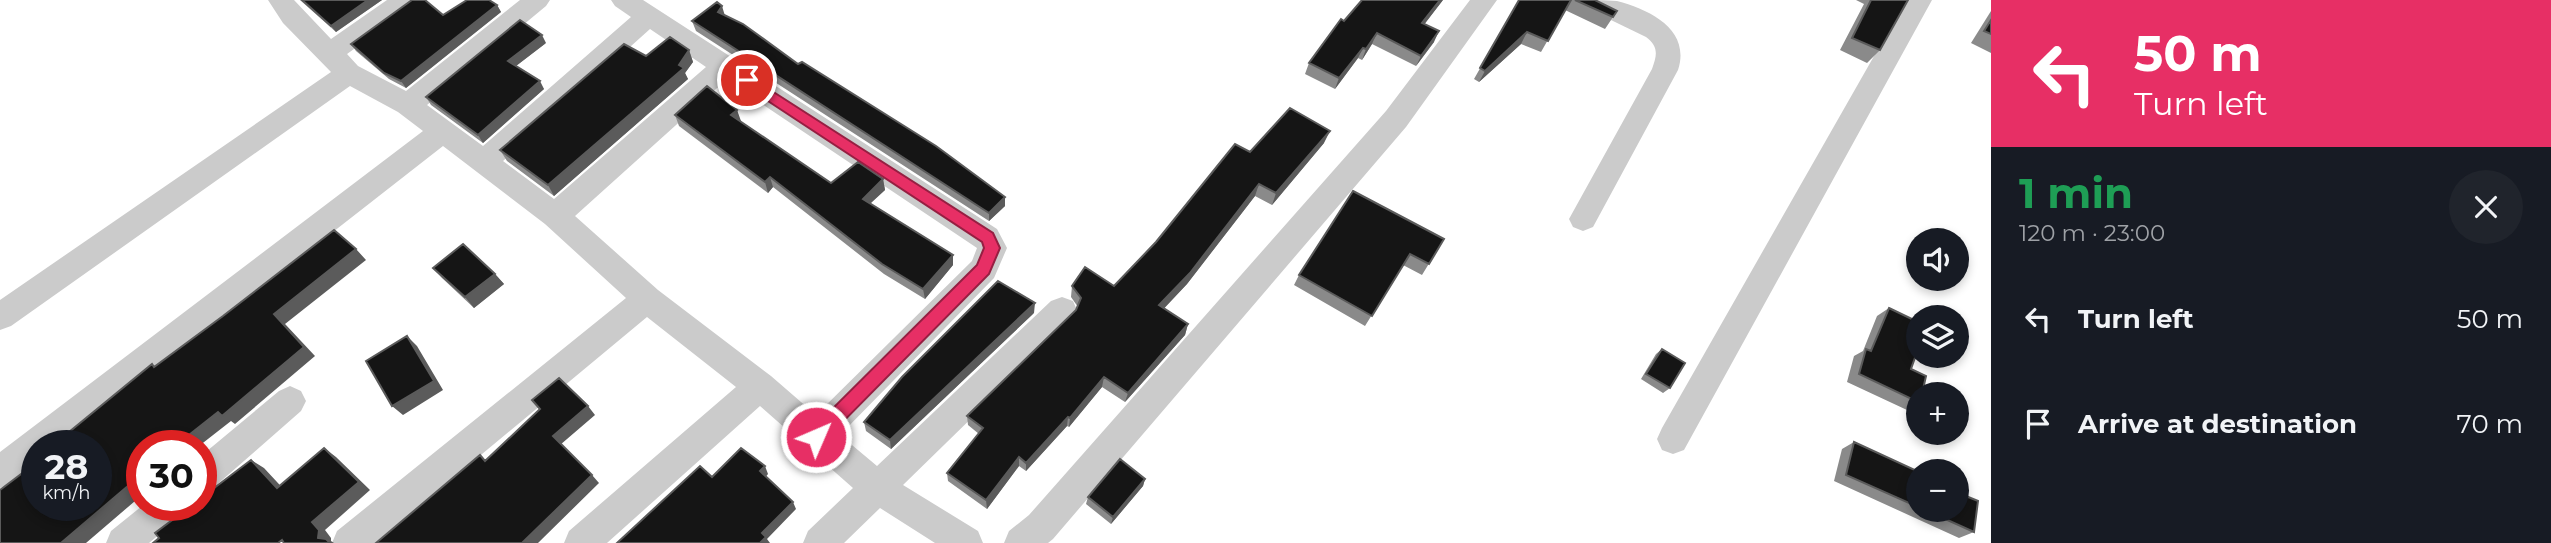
<!DOCTYPE html>
<meta charset="utf-8">
<style>
body{margin:0;font-family:Montserrat,sans-serif;background:#20242c;color:#f1f3f6;height:100vh;display:flex;flex-direction:column;font-size:26px;white-space:nowrap}
*{box-sizing:border-box;margin:0}
p{font-size:23px;color:#9ea1a6}
.icon{flex:none;width:38px;height:38px;fill:none;stroke:currentColor;stroke-width:2;stroke-linecap:round;stroke-linejoin:round}
.map{position:relative;flex:1;overflow:hidden}
.details{display:flex;flex-direction:column;background:#171b24;width:560px}
.details>*{flex:none}
.banner{background:#e72f65;color:#fff;overflow:hidden}
.buttons{position:absolute;left:1906px;top:228px;display:grid;gap:14px}
.buttons a{display:grid;place-items:center;width:63px;height:63px;border-radius:50%;background:#171b24;box-shadow:0 4px 10px #0003;font-size:35px}
.speed{position:absolute;left:21px;top:430px;display:flex;gap:14px;font-size:35px;font-weight:700;text-align:center}
.speed>*{display:grid;place-content:center;width:91px;height:91px;border-radius:50%;background:#171b24;box-shadow:0 4px 10px #0003;line-height:1}
.speed small{font-size:18px;font-weight:400}
.speed .limit{border:10px solid #d22;background:#fff;color:#111}
.pin{position:absolute;display:grid;place-items:center;width:60px;height:60px;color:#fff;margin:-30px;border:4px solid #fff;border-radius:50%;box-shadow:0 2px 7px #0007}
.me{position:absolute;width:77px;margin:-38px;rotate:45deg;stroke-linejoin:round;filter:drop-shadow(0 0 5px #0008)}
.turn{display:flex;align-items:center;gap:24px;height:147px;padding:0 28px;font-size:32px}
.turn .icon{width:91px;height:91px;stroke-width:2.5}
.turn b{display:block;font-size:49px;line-height:60px}
.round{display:grid;place-items:center;flex:none;width:74px;height:74px;border-radius:37px;background:#20242c}
.overview{display:flex;align-items:center;justify-content:space-between;height:119px;padding:0 28px}
h1{font-size:42px;font-weight:700;line-height:52px;color:#1e9e55}
ul{padding:0;list-style:none}
li{display:flex;align-items:center;gap:21px;height:105px;padding:0 28px}
li div{flex:1}
li b{display:block;font-size:26px}
li em{font-style:normal}
main{display:flex;flex:1;min-height:0}
.map>svg:first-child{display:block}
</style>
<main>
<div class="map">
<svg width="1991" height="543" viewBox="0 0 1991 543">
<rect width="100%" height="100%" fill="#fff"/>
<g fill="none" stroke-linecap="round" stroke-linejoin="round">
<path fill="#cbcbcb" fill-rule="evenodd" d="M268,0h26l37,39 56,-39h31l-4,6 -67,48 11,12 48,25 114,-91h30l-4,6 -119,99 56,41 148,-129 -16,-11 -4,-6h32l354,229 10,19 -13,30 -154,157 37,31 174,-165 11,-4 11,4 4,9 -4,9 -170,166 75,46 5,12h-48l-55,-35 -36,35h-41l5,-12 45,-43 -93,-82 -153,137h-43l5,-12 167,-144 -89,-70 -272,226h-43l5,-12 289,-233 -81,-74 -102,-78 -384,300h-22v18l-25,19 -12,5v-36l423,-321 -25,-19 -48,-26 -339,240 -11,4v-30l331,-228 -48,-49zM650,29l56,38 -152,132 -51,-38zM726,80l251,168 -5,13 -156,154 -45,-39 -113,-86 -83,-74z
M1470,0h27l-91,127 -353,412 -5,4h-44l5,-12 20,-16 357,-404z
M1578,0c12,0 28,0 39,1 34,9 74,29 61,69l-85,157 -10,4 -10,-4 -4,-8 83,-150c5,-14 7,-22 -6,-32l-64,-31z
M1906,0h26l-248,450 -11,4 -11,-4 -5,-11 5,-11z
M290,386l11,5 5,10 -5,10 -88,77 -12,5v-37l78,-65z
M142,506h42l-5,12 -30,25h-43l5,-12z"/>
</g>
<path fill="#8a8a8a" d="M300,0h82l-46,32z
M1443,0l-19,24 10,18 -18,24 -44,-22 -10,16 -4,-2 -23,31 -30,-15 4,-11 35,-42z
M1519,0h76l22,11 -12,18 -40,-19 -24,42 -20,-8 -42,38 -5,-3z
M1856,0h52l-28,50 -13,13 -27,-13 24,-46z
M411,1l32,14 54,-10 4,7 -95,76 -17,-9 -33,-28 -5,-7z
M1991,11v42l-20,-10z
M725,15l73,49 207,142 -16,15 -293,-190 -4,-10z
M546,43l-30,23 28,23 -61,54 -52,-38 -5,-8z
M689,50l4,12 -8,11 3,6 -134,117 -47,-35 -7,-11z
M737,110l3,12 91,61 52,-4 2,11 -15,14 83,51v10l-28,34 -41,-25 -111,-87 -5,6 -89,-67 -4,-11z
M1324,143l-52,62 -17,-9 -68,88 -23,24 24,16 -3,11 -60,67 -23,-15 -33,40 -2,-1 -41,45 -7,-5 -32,43 -39,-28 -1,-8 32,-39 -11,-9 -1,-9 109,-106 2,-3 -7,-10 1,-11h42l136,-134z
M1444,239l-22,36 -19,-10 -38,61 -71,-41 5,-10z
M433,268l62,6 9,10 -30,24 -32,-30z
M1889,308l29,86v9l-11,7 -60,-28 7,-26 9,-5 14,-35z
M1034,313l-143,136 -25,-18 -2,-9z
M1662,349l8,39 -7,5 -22,-14 15,-25z
M1854,442l64,33v34h38l18,23 -15,6 -125,-57 8,-32z
M1145,479l-2,7 -32,38 -25,-20 2,-7z"/>
<path fill="#5b5b5b" d="M368,0h14l-46,32 -5,-6z
M1440,0h3l-26,34 5,-11z
M497,5l4,7 -95,76 -5,-7z
M722,6l3,10 -7,-4z
M1439,31l-5,11 -18,24 5,-10z
M1527,32l-6,12 -42,38 6,-11z
M1377,33l-5,11 -10,16 4,-11z
M542,35l4,8 -34,26 -4,-8z
M1363,48l-5,10 -23,31 4,-11z
M689,50l4,12 -8,11 3,6 -134,117 -6,-11 131,-120z
M540,81l4,8 -61,54 -5,-8z
M737,110l4,11 -7,5 -3,-11z
M1330,131l-6,12 -52,62 4,-12z
M770,177l3,10 -5,6 -3,-11z
M883,179l2,11 -21,19 -1,-10z
M1259,184l-4,12 -68,88 -30,32 2,-11z
M1005,197v9l-16,15v-8z
M356,249l10,11 -81,64 30,32 -80,68 -4,-3 -32,25h-24l99,-132z
M953,255v10l-28,34 -2,-10z
M495,274l9,10 -30,24 -9,-11z
M1035,303l-1,10 -143,136 -1,-9z
M1188,324l-3,11 -60,67 3,-9z
M407,336l10,10 26,44 -40,25 -11,-9z
M1104,377l-2,10 -33,40 1,-9z
M588,406l7,9 -35,30 -7,-9z
M1068,417l-1,9 -41,45v-8z
M324,448l12,9 34,33 -45,40 6,8v3l3,2h-7l-9,-5 -6,-16z
M1019,457v9l-32,43 -1,-9z
M251,460l13,8 26,28 -13,-8z
M765,466l3,8 -4,5 -4,-8z
M142,474v21l-56,48h-25z
M592,475l7,8 -61,60h-16z
M1145,479l-2,7 -32,38 2,-7z
M793,502l3,7 -29,30 3,4h-10l2,-10z"/>
<path fill="#151515" stroke="#5b5b5b" stroke-width="2" d="M302,0h66l-37,26z
M412,0h13l18,15 24,-15h22l8,5 -96,76 -17,-8 -33,-29z
M1362,0h78l-18,23 17,8 -18,25 -44,-23 -11,16 -3,-1 -24,30 -30,-15 32,-44 3,2z
M1519,0h52l-23,41 -21,-9 -42,39 -5,-3z
M1575,0h20l22,11 -4,6z
M1871,0h37l-28,50 -28,-12z
M717,2l5,4 -4,6 25,12 55,40 4,-2 134,84 69,51 -16,16 -297,-192z
M520,20l22,15 -34,26 32,20 -62,54 -52,-38z
M1991,20v14l-7,-3z
M670,37l19,13 -10,15 5,3 -136,117 -48,-35 124,-106 22,12z
M707,86l30,24 -6,5 100,68 27,-21 25,17 -20,20 90,56 -30,34 -41,-25 -112,-87 -5,5 -90,-67z
M1290,108l40,23 -54,62 -17,-9 -69,89 -31,32 29,19 -60,69 -24,-16 -34,41 -2,-1 -42,46 -7,-6 -33,43 -39,-27 36,-45 -16,-12 109,-106 5,-12 -9,-12 13,-19 29,19 42,-44 79,-98 15,8z
M1353,191l91,48 -15,25 -19,-10 -38,62 -73,-41z
M334,230l22,19 -82,65 30,33 -82,69 -4,-4 -43,34h-33v28l-81,69h-61v-53l37,-28v44h59v-60h-39l8,-6 -2,-3 89,-73 2,3 69,-51z
M463,244l32,30 -30,23 -32,-29z
M998,281l37,22 -145,137 -26,-18 38,-45z
M1889,308l29,14v27l-7,20 15,7 -4,18h-4v8l-59,-28 7,-25 5,2z
M407,336l27,45 -42,25 -26,-45z
M1662,349l23,14 -15,25 -24,-14z
M559,378l29,28 -35,30 39,39 -70,68h-146l104,-88 5,6 55,-52 -8,-9z
M1854,442l63,29 -1,3 2,1v32l-72,-32z
M324,448l35,34 -47,40 7,8 -1,8 8,1 4,4h-46l-2,-3 -4,3h-125l6,-5 -4,-5 36,-27h10v-8l50,-38 26,28z
M741,448l24,18 -5,5 33,31 -31,31 4,4 -6,6h-143l83,-77 12,11z
M1120,459l25,20 -32,38 -25,-20z
M1956,492l22,9 -4,31 -51,-23h33z"/>
<path fill="#e72f65" stroke="#961f42" stroke-width="2" d="M747,75l246,158 7,15 -11,26 -167,169 -6,2 -6,-2 -3,-6 3,-6 167,-166 7,-17 -2,-6 -240,-158 -2,-4z"/>
</svg>
<div class="buttons">
<a><svg class="icon" aria-label="sound" viewBox="0 0 24 24"><path d="M4 9h4l5-4v14l-5-4H4zM17 9q2 3 0 6"/></svg></a>
<a><svg class="icon" aria-label="layers" viewBox="0 0 24 24"><path d="M12 4l9 5-9 5-9-5zM3 14l9 5 9-5"/></svg></a>
<a>+</a>
<a>−</a>
</div>
<div class="speed"><div>28<small>km/h</small></div><div class="limit">30</div></div>
<div class="pin" style="left:747px;top:80px;background:#d93025"><svg class="icon" aria-label="arrive" viewBox="0 0 24 24"><path d="M6 21V4h12l-3 4 3 4H6"/></svg></div>
<svg class="me" style="left:816px;top:437px" viewBox="-20 -20 40 40"><circle r="17" fill="#e72f65" stroke="#fff" stroke-width="3"/><path d="M0-11L8 9 0 5-8 9z" fill="#fff"/></svg>
</div>
<section class="details">
<div class="banner">
<div class="turn"><svg class="icon" aria-label="left" viewBox="0 0 24 24"><path d="M17 20v-9H6M10 6l-5 5 5 5"/></svg><div><b>50 m</b>Turn left</div></div>
</div>
<div class="overview"><div><h1>1 min</h1><p>120 m · 23:00</p></div><a class="round"><svg class="icon" aria-label="close" viewBox="0 0 24 24"><path d="M6 6l12 12M18 6L6 18"/></svg></a></div>
<ul>
<li><svg class="icon" aria-label="left" viewBox="0 0 24 24"><path d="M17 20v-9H6M10 6l-5 5 5 5"/></svg><div><b>Turn left</b></div><em>50 m</em></li>
<li><svg class="icon" aria-label="arrive" viewBox="0 0 24 24"><path d="M6 21V4h12l-3 4 3 4H6"/></svg><div><b>Arrive at destination</b></div><em>70 m</em></li>
</ul>
</section>
</main>
